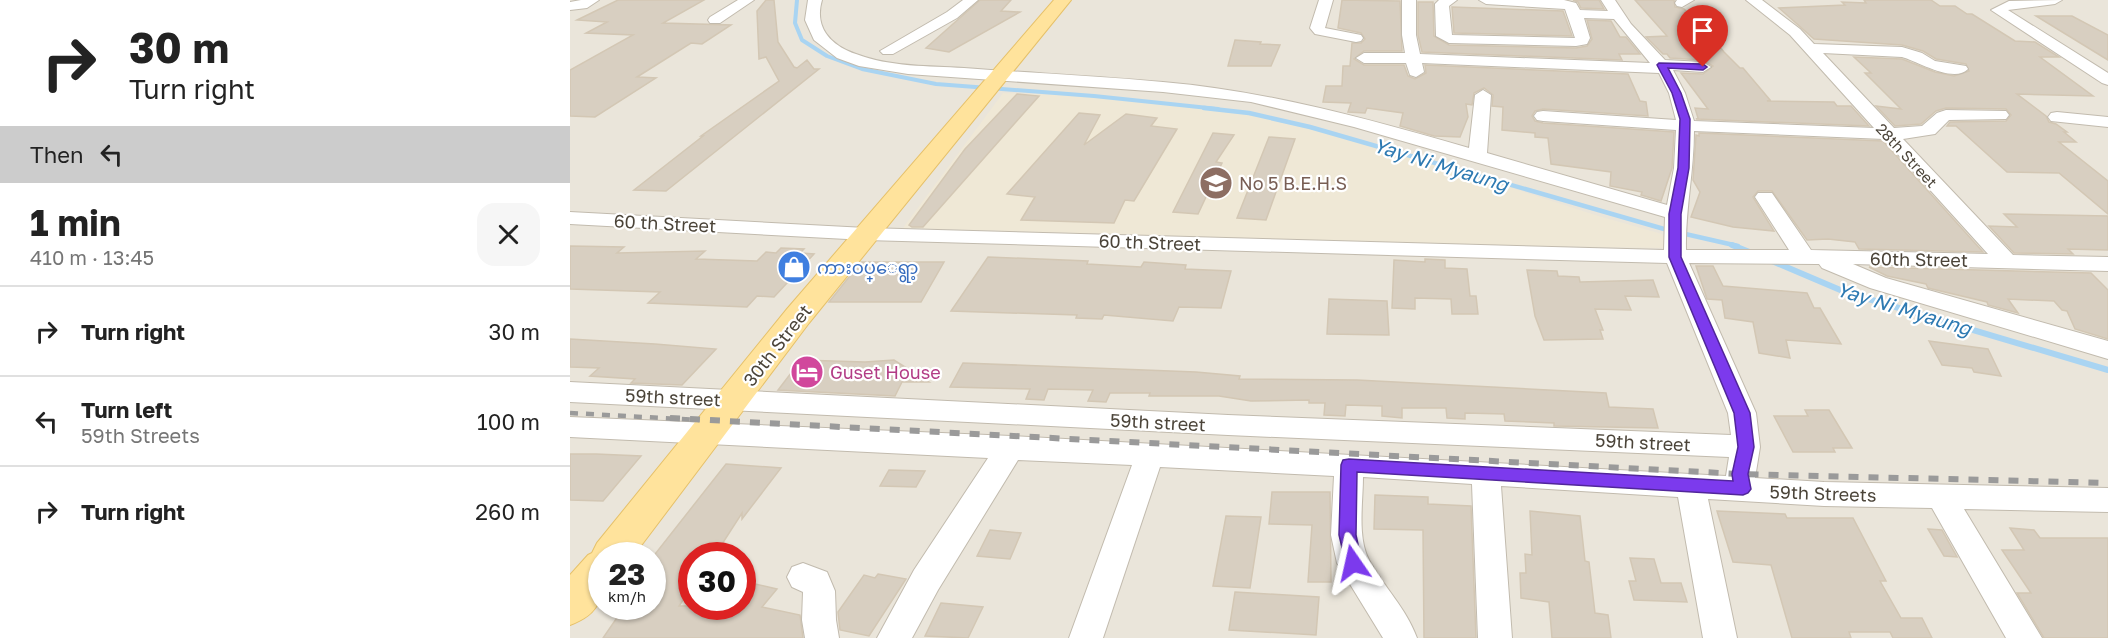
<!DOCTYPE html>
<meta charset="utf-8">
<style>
body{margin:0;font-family:"Golos Text","Noto Sans Myanmar",sans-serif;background:#f6f6f6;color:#222;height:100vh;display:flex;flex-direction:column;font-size:22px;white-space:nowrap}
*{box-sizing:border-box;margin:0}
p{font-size:20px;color:#767676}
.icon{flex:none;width:33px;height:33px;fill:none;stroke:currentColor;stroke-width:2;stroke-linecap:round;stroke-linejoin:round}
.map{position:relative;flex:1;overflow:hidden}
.details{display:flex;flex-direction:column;background:#fff;width:570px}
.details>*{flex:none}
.top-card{background:#fff;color:#222;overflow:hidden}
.speed{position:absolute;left:18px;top:542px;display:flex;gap:12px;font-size:30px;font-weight:700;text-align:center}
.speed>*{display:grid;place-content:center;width:78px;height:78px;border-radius:50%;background:#fff;box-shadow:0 2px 4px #0004;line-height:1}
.speed small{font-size:15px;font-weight:400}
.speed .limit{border:9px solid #d22;background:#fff;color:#111}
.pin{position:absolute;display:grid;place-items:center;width:51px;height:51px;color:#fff;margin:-62px -26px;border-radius:50% 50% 50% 0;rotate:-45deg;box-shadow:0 0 6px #0007}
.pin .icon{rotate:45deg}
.me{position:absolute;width:66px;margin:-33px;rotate:349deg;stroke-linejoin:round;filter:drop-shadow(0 0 4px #0008)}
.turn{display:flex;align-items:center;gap:21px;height:126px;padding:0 30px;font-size:27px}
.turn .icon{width:78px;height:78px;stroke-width:2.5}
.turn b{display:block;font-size:42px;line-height:51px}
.then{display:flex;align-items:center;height:57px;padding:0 30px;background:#0003;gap:12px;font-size:22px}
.round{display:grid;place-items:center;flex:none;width:63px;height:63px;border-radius:18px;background:#f6f6f6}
.summary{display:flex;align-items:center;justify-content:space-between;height:102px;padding:0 30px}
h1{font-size:36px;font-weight:700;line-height:45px}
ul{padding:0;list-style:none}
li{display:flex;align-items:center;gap:18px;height:90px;padding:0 30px;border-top:2px solid #e0e0e0}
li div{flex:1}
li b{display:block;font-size:22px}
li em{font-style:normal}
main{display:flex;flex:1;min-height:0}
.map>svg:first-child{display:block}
</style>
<main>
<section class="details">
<div class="top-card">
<div class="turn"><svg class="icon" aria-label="right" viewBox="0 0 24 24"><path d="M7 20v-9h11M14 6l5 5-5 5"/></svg><div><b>30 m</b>Turn right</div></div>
<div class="then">Then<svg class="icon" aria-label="left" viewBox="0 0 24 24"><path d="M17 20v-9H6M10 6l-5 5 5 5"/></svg></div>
</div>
<div class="summary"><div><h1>1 min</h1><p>410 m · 13:45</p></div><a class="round"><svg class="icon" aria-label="close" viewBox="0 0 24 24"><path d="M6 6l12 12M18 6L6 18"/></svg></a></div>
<ul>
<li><svg class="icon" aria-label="right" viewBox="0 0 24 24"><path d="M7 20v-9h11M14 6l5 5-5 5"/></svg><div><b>Turn right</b></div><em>30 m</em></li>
<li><svg class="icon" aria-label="left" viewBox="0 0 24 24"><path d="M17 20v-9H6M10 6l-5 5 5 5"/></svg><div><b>Turn left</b><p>59th Streets</p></div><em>100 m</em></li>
<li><svg class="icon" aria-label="right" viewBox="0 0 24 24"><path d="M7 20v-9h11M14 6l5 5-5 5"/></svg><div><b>Turn right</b></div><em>260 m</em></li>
</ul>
</section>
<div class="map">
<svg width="1538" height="638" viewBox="0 0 1538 638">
<rect width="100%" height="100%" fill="#f6f3ec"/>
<path fill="#eae5da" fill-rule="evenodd" d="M0,0h1538v638h-1538zM32,555h50v51h-50zM122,555h50v51h-50z"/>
<path fill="#efe8d6" d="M433,93l92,3 162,20 138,34 200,65 67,19 5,14 -183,-3 -581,-17z"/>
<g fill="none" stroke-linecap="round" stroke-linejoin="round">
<path stroke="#a9d4f2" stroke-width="4" d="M227,0l-2,23 7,17 25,16 35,13 74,15 158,12 124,13"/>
<path stroke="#a9d4f2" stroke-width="4.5" d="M634,108l45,5 61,14 361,104
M1111,233l57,13"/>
<path stroke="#a9d4f2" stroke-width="6" d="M1162,245l20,8
M1202,261l73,31 263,78"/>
</g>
<path fill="#d8cfc1" stroke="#d3c7b4" stroke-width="1.5" d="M48,0h86l-41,23 68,2 -29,19 -11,-1 -54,34 19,1 -61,39 -25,-1v-46l63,-35 -47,-2 21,-11 -30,-2z
M196,0h8l4,42 16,25 3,1 10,-8 7,9h5l-153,122 -32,-1 69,-54h-2l78,-55 -13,-24 -7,2 -2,-48z
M410,0h31l-10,11 19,1 -71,40 -23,-4z
M772,0l58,1 2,50h-38l-10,8 10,6h40l4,11 7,3 11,-6 -1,-8 203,9 12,27 6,1 2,14 -105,-7 -8,2 -3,5 3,5 8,2 131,9 -2,36 -11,33 -20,-6 1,-3 -32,-6 1,-14 -60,-8 -3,-26 -13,-1v-4l-33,-3 1,-23 -11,-1 1,-11 -9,-7 -10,5 -2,12 -6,-1 2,13 -8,20 -26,-1 -34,-10 3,-13 -36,-5 -2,5 -17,-1 3,-9 -28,-1 3,-16h16l1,-20h7l2,-23h9l4,-4 -4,-6 -23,-5z
M1003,0h26l5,9 -23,-1 -3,-6z
M1065,0h39l1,7 9,2 21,20 19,23 16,16h3l27,32 -3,1 67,1 3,4h14l18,20 -173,-7 2,-1 -3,-10 13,1 -27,-36 22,1 10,-8 -10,-6 -33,-2 -3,-4h-4l-17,-17 21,-1z
M1294,0h67l9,6h15l12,8h5l43,27 20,1 24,15h-19l53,39 -76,-2 29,22 3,6 7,2 11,8h-3l12,10h-17l49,39v33l-49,-41 -52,-1 -51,-46h-9l3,-4 56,-1 5,-6 -5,-6 -60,-1 -10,3 -15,13 -26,2 -19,-20 25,3 -36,-36h6l-17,-16 48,2 33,13 19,4 15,-5 -3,-7 -30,-5 -13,-8 -21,-6 -88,-6 -35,-31 66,-3 -3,-3 24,1z
M848,2h15l1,34 15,9 127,3 11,-2 5,-7 -5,-19 24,1 9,16h6l14,17h-21l3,6 -200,-8 -4,-17z
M882,7l111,4 9,25 -118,-3z
M1466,16h36l36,19v25z
M665,40l26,2 -1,2 20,1 -9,21h-43z
M447,94l22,2 -116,131h-11l-3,-2 56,-76z
M509,113l21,2 -16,30 42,-31 31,4 -6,8 26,3 -43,72 -9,-1 -11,23 -93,-3 14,-23 -28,-3z
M643,133l21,2 -18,27 6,1 -24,51 -25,-2z
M1129,133l184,8 100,111 -124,-3 -4,-7 -27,-3 -21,1 -35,-49h-14l-5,6 21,34 -41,-4 -42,-10 9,-25 -7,-12 3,-45 3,1z
M699,137l26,2 -29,81 -29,-2z
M1434,214l104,2v34l-40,-1 5,5 -59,-1 -25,-27 28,1z
M0,246l54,1 -7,6 88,-2 -9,8 61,2 9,-9 10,1 5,-5 23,1 -4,4 14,1 -40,43 -17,-1 -10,11 -99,-4 12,-11 -90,-3z
M418,257l100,4 -1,3 54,3 3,-5 42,3 -1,4 46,2 -10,37 -42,-1 -6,14 -69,-6 -2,4 -26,-1 1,-3 -126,-4z
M855,259l20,1v8l22,1 3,27h6l2,18h-26l-1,-15 -36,-1v11l-23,-1 2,-48 31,2z
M291,262h83l-23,40h-92z
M1126,266h17l10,20 84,7 7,15h6l21,36 -55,-4 4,18 -31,-5 -6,-31 -28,-4 -3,-18 -15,-1z
M1299,267l222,6 17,17v49l-33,-10 -8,-18 -5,-1 -8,-9 -46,-2 10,14 -30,-8 -1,-3 -59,-14 -2,-4 -39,-8z
M957,270l30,1 1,5 21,1 1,5 73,-2 6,17 -34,-1 6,14 -36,-1 8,21h-3l3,9 -59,1 -9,-24z
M759,299l58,2 2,34 -62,-1z
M0,339l85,5 61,5 -34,36 -51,-2 4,-4 -45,-3 9,-8 -29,-1z
M1359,341l59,8 13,27 -27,-4 -2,-4 -30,-3z
M231,360l64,2 29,-2 35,22h-27l-7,14 -117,-6z
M393,363l233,9 44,4 -1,3 118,1 249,13 3,14 44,2 5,19 -104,-2v-3l-49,-2 -1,-7 -39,-1v6l-18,-1 -1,-10h-44v10l-20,-2v-10l-36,-1 -1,11 -21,-1 1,-12h-16v-3l-58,1 -32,-5h-70l1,-3h-40l-4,9 -18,-1 5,-11 -45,-1 -4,11 -18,-1 4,-10 -80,-2z
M1235,410h24l23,38h-19l2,4h-42l-19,-36h34z
M0,454h26l45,2 -38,45 -33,-1z
M156,464l55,4 -39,51v-6l-27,42h-23v32l-13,19h63v-25l35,8 -15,18 38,8 3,23h-200l22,-32h27v-48z
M319,470l36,1 -9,16 -36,-1z
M702,492h58l1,90h-23l4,-57 -43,-1z
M805,495l53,2v7l43,2 5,132h-52l-1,-108 -49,-1z
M960,511l50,5 5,45 4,1 6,51 13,2 3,23h-59l-3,-36 -28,-4 -1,-25h6l-1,-19 7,1z
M1147,511l68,3 2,4h66l33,63h-6l21,37h21l10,20h-39l-3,-6h-41l2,6h-59l-21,-73 -38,-3z
M656,516l35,1 -11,71 -37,-2z
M1440,528l24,2 6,8h68v100h-64l-27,-45h14l-29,-43h22z
M1358,529l14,1 15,27 -13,-1z
M420,530l31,3 -11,26 -33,-3z
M1060,558l24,1 7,24h20l6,19 -53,-2 -5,-19h7z
M308,574l28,5 -37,57 -29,-6 -2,-18 26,-37 11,3z
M665,592l84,5 -3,38 -87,-5z
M371,603l42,4 -15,31 -43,-2z"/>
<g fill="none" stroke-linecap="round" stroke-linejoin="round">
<g stroke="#c2bbae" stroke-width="2">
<path id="minor" d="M11,0h18l-12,8 -17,2v-8z
M168,0h16l-34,23h-10l-2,-3 2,-3z
M238,0h14c-8,27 8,45 34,54 34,13 72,12 108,14 66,5 133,8 199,14 105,9 205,37 306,66l6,-53 8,-5 8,5 -4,58 180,52 7,-37 2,-38 -133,-9 -6,-1 -3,-4 3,-4 6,-1 133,9 -7,-27 -10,-20 -237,-10 2,9 -8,5 -6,-2 -4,-12h-42l-8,-5 8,-5h41l-3,-18v-35h14v35l4,19 230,9 -36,-44 -30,-1 6,20 -3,6 -11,2 -127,-3 -13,-7 -1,-32 4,-4h18l-8,6 3,29 123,3 -10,-29 -79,-5 -7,-4h85l12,3 4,7 28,1 -7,-11h14l16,24 34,36 38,2 8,5 -8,5 -30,-2 12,23 9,28 180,7 -84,-93 -44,-35h16l38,29 14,15 88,3 20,6 13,8 31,5 2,3c-14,15 -51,-8 -66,-12l-79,-4 71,75 28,-2 15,-13 9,-3 60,1 3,4 -3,4 -57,1 -14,14 -32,5 110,116 95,2v14l-255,-7 33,14 222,63v18l-238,-71 -48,-20 -3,-4 -130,-1 67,150 4,34 -5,31 69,4 284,6v24l-144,-3 78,129h-36l-74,-130 -108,-2 -116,-7 29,139h-34l-25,-141 -177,-11 11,152h-34l-6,-154 -109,-7c0,25 -6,60 6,83 15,27 37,48 48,78h-34l-46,-75 -6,-28 3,-59 -174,-9 -57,171h-34l63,-173 -114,-5 -80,130 -26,48h-35l37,-68 74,-112 -418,-21v-20l441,19 715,40 3,-19 -501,-22 -658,-33v-20l658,33 503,20 -3,-22 -61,-150 -801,-23 -296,-16v-12l296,16 798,22 1,-33 -311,-90 -103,-25 -88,-10 -255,-18 -49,-8 -22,-8 -23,-18 -9,-20zM1124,131l190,8 104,115 -177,-4 -39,-57h-14l-3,4 34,53h-103c-1,-40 8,-78 8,-119z
M393,0h15l-21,18 -64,36h-10l-3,-3 67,-39z
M749,0h14l-8,28 36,7 2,3 -2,3 -5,1 -41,-8 -5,-6z
M1107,0h17l-12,7 -5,-1 -2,-3z
M1492,0l-7,4 -47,6 100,63v12l-6,-2 -111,-73 18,-9z
M1487,112l51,5v10l-57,-6 -3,-4 3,-4z
M233,563l24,9 8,19 1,29 3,18h-34l-3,-18 1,-28 -11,-5 -5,-10 5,-10z"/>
</g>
<g stroke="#e6c16a" stroke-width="2">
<path id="major" d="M484,0h17l-262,323 -175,232h-32c0,34 6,56 -32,70v-50l18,-20 4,-2 5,-10 190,-234z"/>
</g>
<use href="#minor" fill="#fff" fill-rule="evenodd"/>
<use href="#major" fill="#ffe39c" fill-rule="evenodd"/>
<path stroke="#9a9a9a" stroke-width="4.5" stroke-dasharray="8 8" stroke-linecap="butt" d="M0,413l129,7"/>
<path stroke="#9a9a9a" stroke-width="6" stroke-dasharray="10 10" stroke-linecap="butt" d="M100,418l1070,56 368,9"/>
</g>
<path fill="#7c3aed" stroke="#51269a" stroke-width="1.5" d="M1089,63l44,1 4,3 -4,3 -35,-2 13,25 9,26 -1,49 -8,46v43l69,156 4,34 -6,27 3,15 -3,4 -5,2 -386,-23 -1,63 6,28 -2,6 -7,2 -6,-2 -8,-34 2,-70 2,-5 6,-1 384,22 -1,-7 6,-27 -4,-34 -65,-156v-43l9,-46 2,-49 -8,-26 -15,-28z"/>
<defs>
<g id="school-disc" transform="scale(1.725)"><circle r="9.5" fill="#8d6e63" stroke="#fff"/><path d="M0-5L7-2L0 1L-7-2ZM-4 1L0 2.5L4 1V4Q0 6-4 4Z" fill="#fff"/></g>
<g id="shop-disc" transform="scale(1.725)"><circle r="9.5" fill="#3f7fe0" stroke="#fff"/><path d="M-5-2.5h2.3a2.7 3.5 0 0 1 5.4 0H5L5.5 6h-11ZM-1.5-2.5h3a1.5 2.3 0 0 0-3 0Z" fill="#fff"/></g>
<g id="hotel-disc" transform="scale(1.725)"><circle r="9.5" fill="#d1479c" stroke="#fff"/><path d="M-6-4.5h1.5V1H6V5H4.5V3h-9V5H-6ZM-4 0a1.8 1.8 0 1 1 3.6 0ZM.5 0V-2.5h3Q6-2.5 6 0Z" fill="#fff"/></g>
</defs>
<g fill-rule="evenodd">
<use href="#school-disc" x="646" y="183"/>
<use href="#shop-disc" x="224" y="267"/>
<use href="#hotel-disc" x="237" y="372"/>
</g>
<g text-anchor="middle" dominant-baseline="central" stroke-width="4.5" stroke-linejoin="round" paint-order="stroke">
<g font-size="15" fill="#4b4439" stroke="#fff">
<text transform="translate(1337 155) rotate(47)">28th Street</text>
</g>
<g font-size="18" fill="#785e54" stroke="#fff" text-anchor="start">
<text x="669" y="183">No 5 B.E.H.S</text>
</g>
<g font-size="18" fill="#4b4439" stroke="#fff">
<text transform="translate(95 223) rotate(3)">60 th Street</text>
<text transform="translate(580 242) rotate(2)">60 th Street</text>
<text transform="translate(1349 259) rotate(1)">60th Street</text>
<text transform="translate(207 345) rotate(-52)">30th Street</text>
<text transform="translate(103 397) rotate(3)">59th street</text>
<text transform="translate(588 422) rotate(3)">59th street</text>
<text transform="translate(1073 442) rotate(3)">59th street</text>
<text transform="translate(1253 493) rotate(2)">59th Streets</text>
</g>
<g font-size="18" fill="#366cbe" stroke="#fff" text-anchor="start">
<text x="247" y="267">ကားဝပ္ေရွာ့</text>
</g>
<g font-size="18" fill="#b23c85" stroke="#fff" text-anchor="start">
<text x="260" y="372">Guset House</text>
</g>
<g font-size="20" font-style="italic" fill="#2e7ab2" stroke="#fff">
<text transform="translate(871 164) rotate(17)">Yay Ni Myaung</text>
<text transform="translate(1334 308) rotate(17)">Yay Ni Myaung</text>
</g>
</g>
</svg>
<div class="speed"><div>23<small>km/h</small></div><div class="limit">30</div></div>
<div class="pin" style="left:1133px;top:67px;background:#d93025"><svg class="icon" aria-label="arrive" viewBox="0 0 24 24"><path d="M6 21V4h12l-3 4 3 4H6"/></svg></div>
<svg class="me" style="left:783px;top:563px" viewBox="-20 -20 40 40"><path d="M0-17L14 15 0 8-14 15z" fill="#7c3aed" stroke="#fff" stroke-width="4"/></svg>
</div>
</main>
